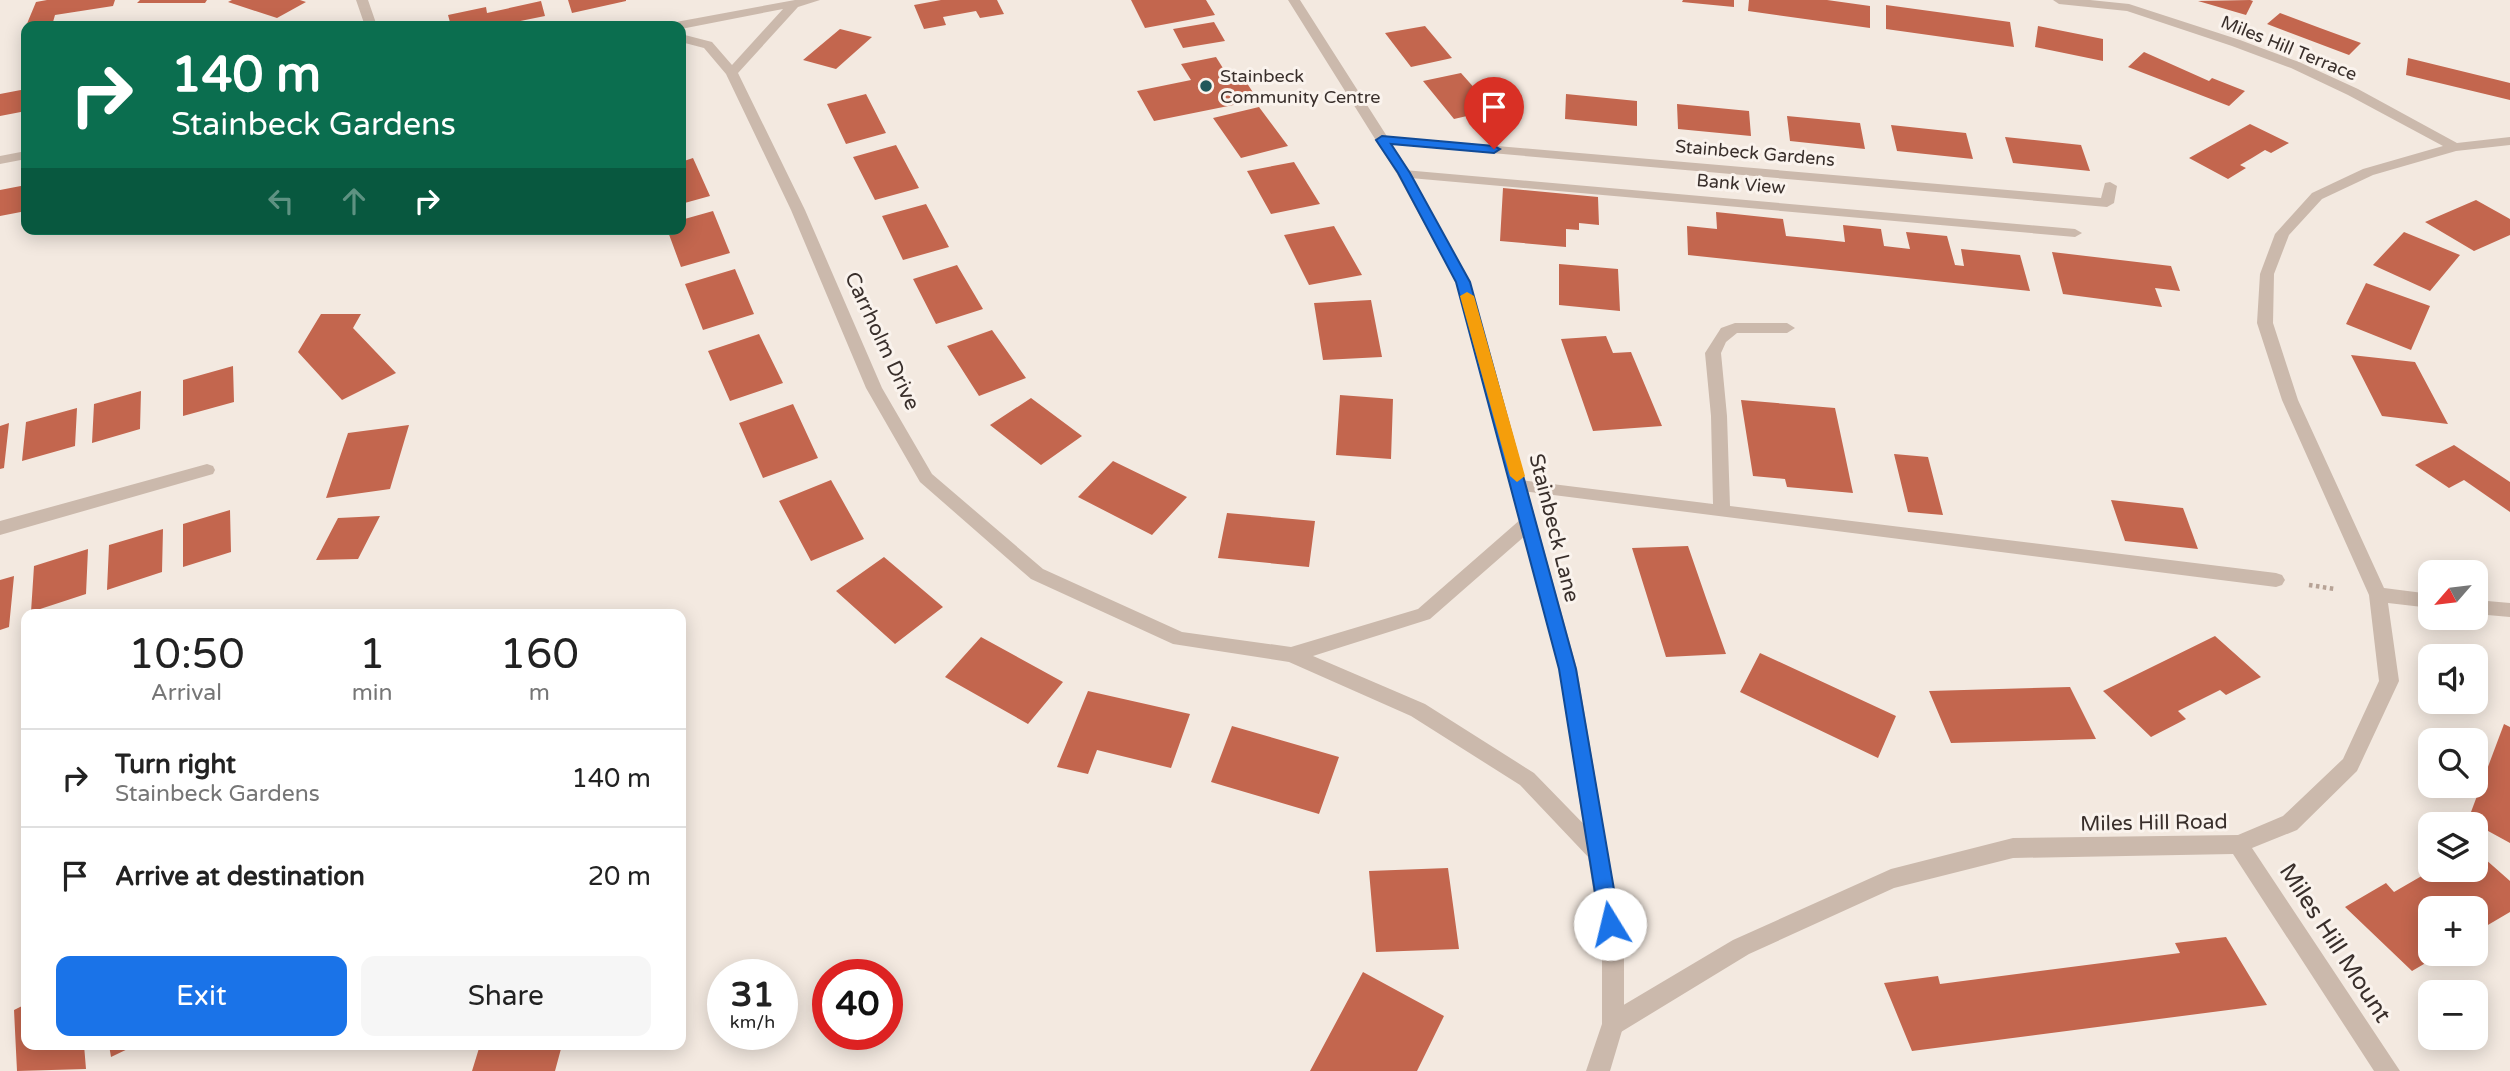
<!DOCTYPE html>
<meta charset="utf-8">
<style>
body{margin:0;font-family:"Varela Round",sans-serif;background:#f6f6f6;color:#222;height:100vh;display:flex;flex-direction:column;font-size:26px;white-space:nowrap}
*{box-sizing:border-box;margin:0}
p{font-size:23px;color:#767676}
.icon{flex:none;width:38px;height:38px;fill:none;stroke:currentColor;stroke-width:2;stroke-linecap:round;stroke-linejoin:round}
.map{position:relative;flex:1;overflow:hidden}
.details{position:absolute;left:21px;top:609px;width:665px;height:441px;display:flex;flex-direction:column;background:#fff;border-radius:14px;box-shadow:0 4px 18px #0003}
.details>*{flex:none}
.hud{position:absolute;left:21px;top:21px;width:665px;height:214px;border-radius:14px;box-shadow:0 4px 18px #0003;background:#0b6e4f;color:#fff;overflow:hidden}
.needle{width:46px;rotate:242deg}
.controls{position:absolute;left:2418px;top:560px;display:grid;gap:14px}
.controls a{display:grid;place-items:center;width:70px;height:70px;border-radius:14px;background:#fff;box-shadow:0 4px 18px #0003;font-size:35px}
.speed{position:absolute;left:707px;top:959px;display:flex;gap:14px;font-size:35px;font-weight:700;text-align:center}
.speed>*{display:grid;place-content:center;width:91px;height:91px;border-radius:50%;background:#fff;box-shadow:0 4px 18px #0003;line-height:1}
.speed small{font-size:18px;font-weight:400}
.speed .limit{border:10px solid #d22;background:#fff;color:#111}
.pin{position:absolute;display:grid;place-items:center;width:60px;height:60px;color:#fff;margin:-72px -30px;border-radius:50% 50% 50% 0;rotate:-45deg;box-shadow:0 0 7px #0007}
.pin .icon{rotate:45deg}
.me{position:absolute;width:77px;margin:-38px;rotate:351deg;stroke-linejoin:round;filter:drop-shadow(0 0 5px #0008)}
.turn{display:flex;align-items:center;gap:24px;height:147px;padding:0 35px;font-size:32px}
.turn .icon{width:91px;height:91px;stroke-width:2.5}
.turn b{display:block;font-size:49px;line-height:60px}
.lanes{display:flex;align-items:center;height:66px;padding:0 35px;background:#0003;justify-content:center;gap:35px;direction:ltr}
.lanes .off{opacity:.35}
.eta{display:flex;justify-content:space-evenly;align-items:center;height:119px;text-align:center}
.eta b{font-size:42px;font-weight:600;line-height:49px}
.action{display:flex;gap:14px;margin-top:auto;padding:14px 35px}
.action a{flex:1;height:80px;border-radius:14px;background:#1a73e8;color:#fff;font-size:28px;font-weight:600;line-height:80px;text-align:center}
.action a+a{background:#f6f6f6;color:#222}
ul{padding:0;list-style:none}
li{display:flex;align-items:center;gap:21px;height:98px;padding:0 35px;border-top:2px solid #e0e0e0}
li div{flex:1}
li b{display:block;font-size:26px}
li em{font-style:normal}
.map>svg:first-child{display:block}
</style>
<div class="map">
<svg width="2510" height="1071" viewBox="0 0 2510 1071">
<rect width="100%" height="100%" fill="#f3e9e0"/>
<path fill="#c3664e" d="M47,0h68l-2,6 -58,9 -2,7 -27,4 10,-24z
M140,0h67l-2,3h-68z
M232,0h68l6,2 -29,16 -49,-16z
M568,0h58v1l-54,12z
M941,0h56l7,14 -24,4 -4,-7 -33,6 3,8 -22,4 -10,-24z
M1131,0h75l9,15 -70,13z
M1683,0h51v7l-52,-5z
M1749,0h78l43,6v22l-122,-17z
M2250,0l3,1 -7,14 -48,-14z
M541,1l4,15 -50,10h-44l-3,-11 38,-8 1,6z
M1886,5l124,17 4,25 -128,-18z
M2280,13l40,15 41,15 -12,12 -82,-31z
M1214,22l11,19 -42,7 -10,-19z
M1425,26l27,32 -41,9 -26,-34z
M2038,26l65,13v22l-68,-14z
M840,29l32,8 -36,32 -33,-9z
M2144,52l65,29 3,-3 33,13 -16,15 -101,-39z
M1216,57l10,16 13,-2 19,29 -104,21 -17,-30 54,-11 -10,-16z
M2408,58l102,25v17l-104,-25z
M1461,73l16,18 16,19 -39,9 -31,-38z
M26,89v22l-26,5v-22z
M866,94l20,39 -40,11 -19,-40z
M1566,94l71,7v25l-72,-7z
M1677,104l72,7 2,25 -73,-7z
M1259,107l29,39 -47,12 -28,-40z
M1787,116l73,7 5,26 -75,-8z
M2250,124l39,19 -18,10 -6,-3 -13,8 -12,7 6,3 -18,11 -39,-21z
M1891,125l75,8 7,26 -76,-8z
M2005,137l76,8 9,26 -77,-8z
M896,145l23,43 -44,12 -22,-43z
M693,158l17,38 -29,8v-42z
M1294,162l26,42 -49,10 -24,-43z
M26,185v26l-26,5v-26z
M1503,188l95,9 1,28 -20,-2v7l-13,-1v18l-66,-6z
M2476,200l34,19v16l-36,16 -49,-29z
M926,204l23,43 -46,13 -21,-44z
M713,211l17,42 -49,14 -14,-38h14v-9z
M1716,212l67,7 3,17 32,3 27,3 -2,-17 38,4 3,17 26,3 -4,-17 41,4 8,29 9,1 -3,-17 59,6 10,36 -342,-36 -1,-29 30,3z
M1334,226l28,49 -53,10 -25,-50z
M2404,232l56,23 -30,36 -57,-26z
M2052,252l119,14 9,25 -25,-3 7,19 -99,-13z
M1559,264l59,5 2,42 -61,-6z
M957,265l26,44 -47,15 -23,-45z
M735,269l19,45 -51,16 -18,-46z
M2366,283l64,23 -19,44 -65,-26z
M1371,300l11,57 -59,3 -9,-57z
M321,314h40l-8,14 43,45 -54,27 -44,-48z
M992,330l34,48 -47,18 -32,-50z
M759,334l24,49 -53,18 -22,-50z
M1606,336l7,17 18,-1 31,74 -69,5 -32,-92z
M2351,355l64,7 33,62 -66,-8z
M233,366l1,36 -51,14v-36z
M141,391l-1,38 -48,14 2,-39z
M1340,395l53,4 -2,60 -55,-4z
M1031,398l51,38 -41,29 -51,-40z
M1741,400l94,8 18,85 -66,-6 -2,-8 -32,-3z
M793,404l25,54 -55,20 -24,-55z
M77,408l-2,38 -53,15 4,-39z
M9,423l-5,45 -4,1v-43z
M409,425l-19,64 -64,9 22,-65z
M2454,445l56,37v30l-46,-32 -15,8 -34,-23z
M1894,454l34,3 15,58 -35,-3z
M1113,461l74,36 -35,38 -74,-38z
M831,480l33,59 -53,22 -32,-60z
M2111,500l72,8 15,41 -73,-8z
M230,510l1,42 -48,15v-43z
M1227,513l88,8 -6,46 -91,-9z
M380,516l-22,43 -42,1 22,-42z
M163,529l-1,43 -55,18 2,-45z
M1688,546l18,52 20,56 -60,3 -34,-109z
M88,549l-2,45 -55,18 3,-46z
M884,557l59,50 -48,37 -59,-53z
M14,576l-5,51 -9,3v-50z
M2215,636l46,41 -35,18 -6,-5 -42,21 8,8 -35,18 -48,-46z
M981,637l82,45 -35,42 -83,-47z
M1760,653l136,63 -18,42 -138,-66z
M2070,687l26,52 -145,4 -22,-52z
M1088,691l102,23 -19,54 -74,-18 -9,24 -31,-7z
M2504,724l6,3v116l-42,-23z
M1232,726l107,31 -20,57 -108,-32z
M2476,851l34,30v31l-34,20v-24h-45v46h10l-29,17 -67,-64 41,-24 8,9 38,-22h44z
M1448,868l11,81 -83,3 -7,-81z
M2226,937l41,68 -355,46 -28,-68 54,-7 2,8 240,-31 -5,-10z
M1363,972l81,44 -27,55h-107z
M26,1004v41h58l2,24 -69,2 -3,-61z
M109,1045h27l-25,12z
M480,1045h82l-7,26h-83z"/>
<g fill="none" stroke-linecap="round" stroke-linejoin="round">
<path stroke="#b7a396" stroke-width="4.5" stroke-dasharray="3.5 3.5" stroke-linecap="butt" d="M2309,585l26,4"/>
<path fill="#cbb9ac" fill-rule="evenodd" d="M1404,170l671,59 7,4 -7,4 -676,-60v-6z
M1735,323h52l8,5 -8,5h-50l-11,9 -5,11 6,63 3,90 546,67 6,2 3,5 -3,5 -6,2 -762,-97 -2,-4 2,-4 6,-2 193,24 -2,-88 -6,-63 16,-25z"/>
<path fill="#cbb9ac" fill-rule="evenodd" d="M356,0h12l9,26h-12z
M795,0h25l-22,7 -60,66 67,137 77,178 50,86 111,95 139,63 109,15 127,-38 103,-90h12l3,5 -3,5 -103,90 -117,37 112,48 109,69 71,73 3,7 -3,7 -7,3 -7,-3 -71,-75 -109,-69 -122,-54 -116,-18 -142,-65 -111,-97 -54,-94 -75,-178 -65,-136 -22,-26 -23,-6v-8l31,8 20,23 51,-56 -102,20v-3h-11l6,-4z
M2053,0h37l39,4 111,36 59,22 59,27 99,54 53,-6v8l-54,6 -83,24 -51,24 -33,36 -15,39 -1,49 25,77 86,188 47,6v14l-43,-5 11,78 -42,90 -60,59 -45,18 148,223h-26l-141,-217 -220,4 -119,30 -145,66 -128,78 -8,3 -8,-3 -3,-8 3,-8 128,-76 158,-71 122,-31 225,-3 45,-19 60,-57 36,-78 -10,-86 -87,-195 -25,-77 3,-49 15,-40 37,-41 51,-24 80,-23 -95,-51 -57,-27 -59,-22 -105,-35 -68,-7z
M1382,136l719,62 4,-15 5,-1 7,4 -3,17 -7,4 -730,-64v-6z
M26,151v8l-26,5v-8z
M207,464l6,2 2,4 -2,4 -213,61v-14z
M2476,600l34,3v14l-34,-3z"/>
<path fill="#cbb9ac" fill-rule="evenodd" d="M1288,0h12l111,174 59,108 107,387 47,278v77l-14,47h-24l16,-47v-77l-43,-278 -103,-387 -59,-108z"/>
</g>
<path fill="#1a73e8" stroke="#114b97" stroke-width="2" d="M1382,136l112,10 6,3 -6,4 -103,-9 19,29 60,109 106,387 44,255 -3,6 -7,3 -7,-3 -3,-6 -41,-255 -103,-387 -58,-109 -22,-33z"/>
<path fill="#f59e0b" d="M1467,292l7,4 51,180 -8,6 -7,-6 -50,-180z"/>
<circle fill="#21585a" stroke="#faf3ed" stroke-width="2.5" cx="1206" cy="86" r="7"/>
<g text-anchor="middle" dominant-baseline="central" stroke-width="6" stroke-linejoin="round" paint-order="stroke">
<g font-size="18" fill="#392f2b" stroke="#faf3ed">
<text transform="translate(2289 48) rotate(22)">Miles Hill Terrace</text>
<text transform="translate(1755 153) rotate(5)">Stainbeck Gardens</text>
<text transform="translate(1741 184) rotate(5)">Bank View</text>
</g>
<g font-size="18" fill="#392f2b" stroke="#faf3ed" text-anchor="start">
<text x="1220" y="76">Stainbeck<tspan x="1220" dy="21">Community Centre</tspan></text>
</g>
<g font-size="21" fill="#392f2b" stroke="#faf3ed">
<text transform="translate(882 341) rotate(65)">Carrholm Drive</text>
<text transform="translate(1554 528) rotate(76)">Stainbeck Lane</text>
<text transform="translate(2154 823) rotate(-1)">Miles Hill Road</text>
</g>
<g font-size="24" fill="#392f2b" stroke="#faf3ed">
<text transform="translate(2335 943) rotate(57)">Miles Hill Mount</text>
</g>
</g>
</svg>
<div class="controls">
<a><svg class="needle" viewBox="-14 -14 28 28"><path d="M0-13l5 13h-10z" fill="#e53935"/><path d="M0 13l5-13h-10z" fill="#767676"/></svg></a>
<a><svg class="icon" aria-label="sound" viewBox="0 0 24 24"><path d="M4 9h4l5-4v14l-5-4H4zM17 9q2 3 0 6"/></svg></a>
<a><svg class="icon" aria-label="search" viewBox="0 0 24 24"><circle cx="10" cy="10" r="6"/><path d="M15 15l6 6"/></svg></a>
<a><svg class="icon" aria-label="layers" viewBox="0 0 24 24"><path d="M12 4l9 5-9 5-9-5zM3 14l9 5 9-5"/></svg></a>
<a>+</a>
<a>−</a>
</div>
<div class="speed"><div>31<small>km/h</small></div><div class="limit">40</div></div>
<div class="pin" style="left:1494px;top:149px;background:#d93025"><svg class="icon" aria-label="arrive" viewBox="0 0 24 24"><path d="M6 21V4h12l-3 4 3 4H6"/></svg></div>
<svg class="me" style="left:1610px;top:924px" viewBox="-20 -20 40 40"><circle r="19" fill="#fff"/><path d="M0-13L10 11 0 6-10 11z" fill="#1a73e8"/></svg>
<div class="hud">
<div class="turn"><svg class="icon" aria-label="right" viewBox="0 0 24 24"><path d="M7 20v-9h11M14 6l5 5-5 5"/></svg><div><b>140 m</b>Stainbeck Gardens</div></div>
<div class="lanes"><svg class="icon off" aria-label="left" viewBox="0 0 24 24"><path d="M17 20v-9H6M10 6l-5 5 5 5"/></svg><svg class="icon off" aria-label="ahead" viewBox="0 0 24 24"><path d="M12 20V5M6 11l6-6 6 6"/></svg><svg class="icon" aria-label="right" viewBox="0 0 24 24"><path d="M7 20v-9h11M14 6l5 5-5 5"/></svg></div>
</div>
<section class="details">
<div class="eta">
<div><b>10:50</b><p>Arrival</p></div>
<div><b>1</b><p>min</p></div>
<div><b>160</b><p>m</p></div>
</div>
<ul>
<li><svg class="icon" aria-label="right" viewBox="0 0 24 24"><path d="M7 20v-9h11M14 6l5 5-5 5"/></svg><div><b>Turn right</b><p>Stainbeck Gardens</p></div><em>140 m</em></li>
<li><svg class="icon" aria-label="arrive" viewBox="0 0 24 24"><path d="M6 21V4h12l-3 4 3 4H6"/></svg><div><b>Arrive at destination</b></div><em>20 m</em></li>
</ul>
<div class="action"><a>Exit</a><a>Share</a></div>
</section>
</div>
